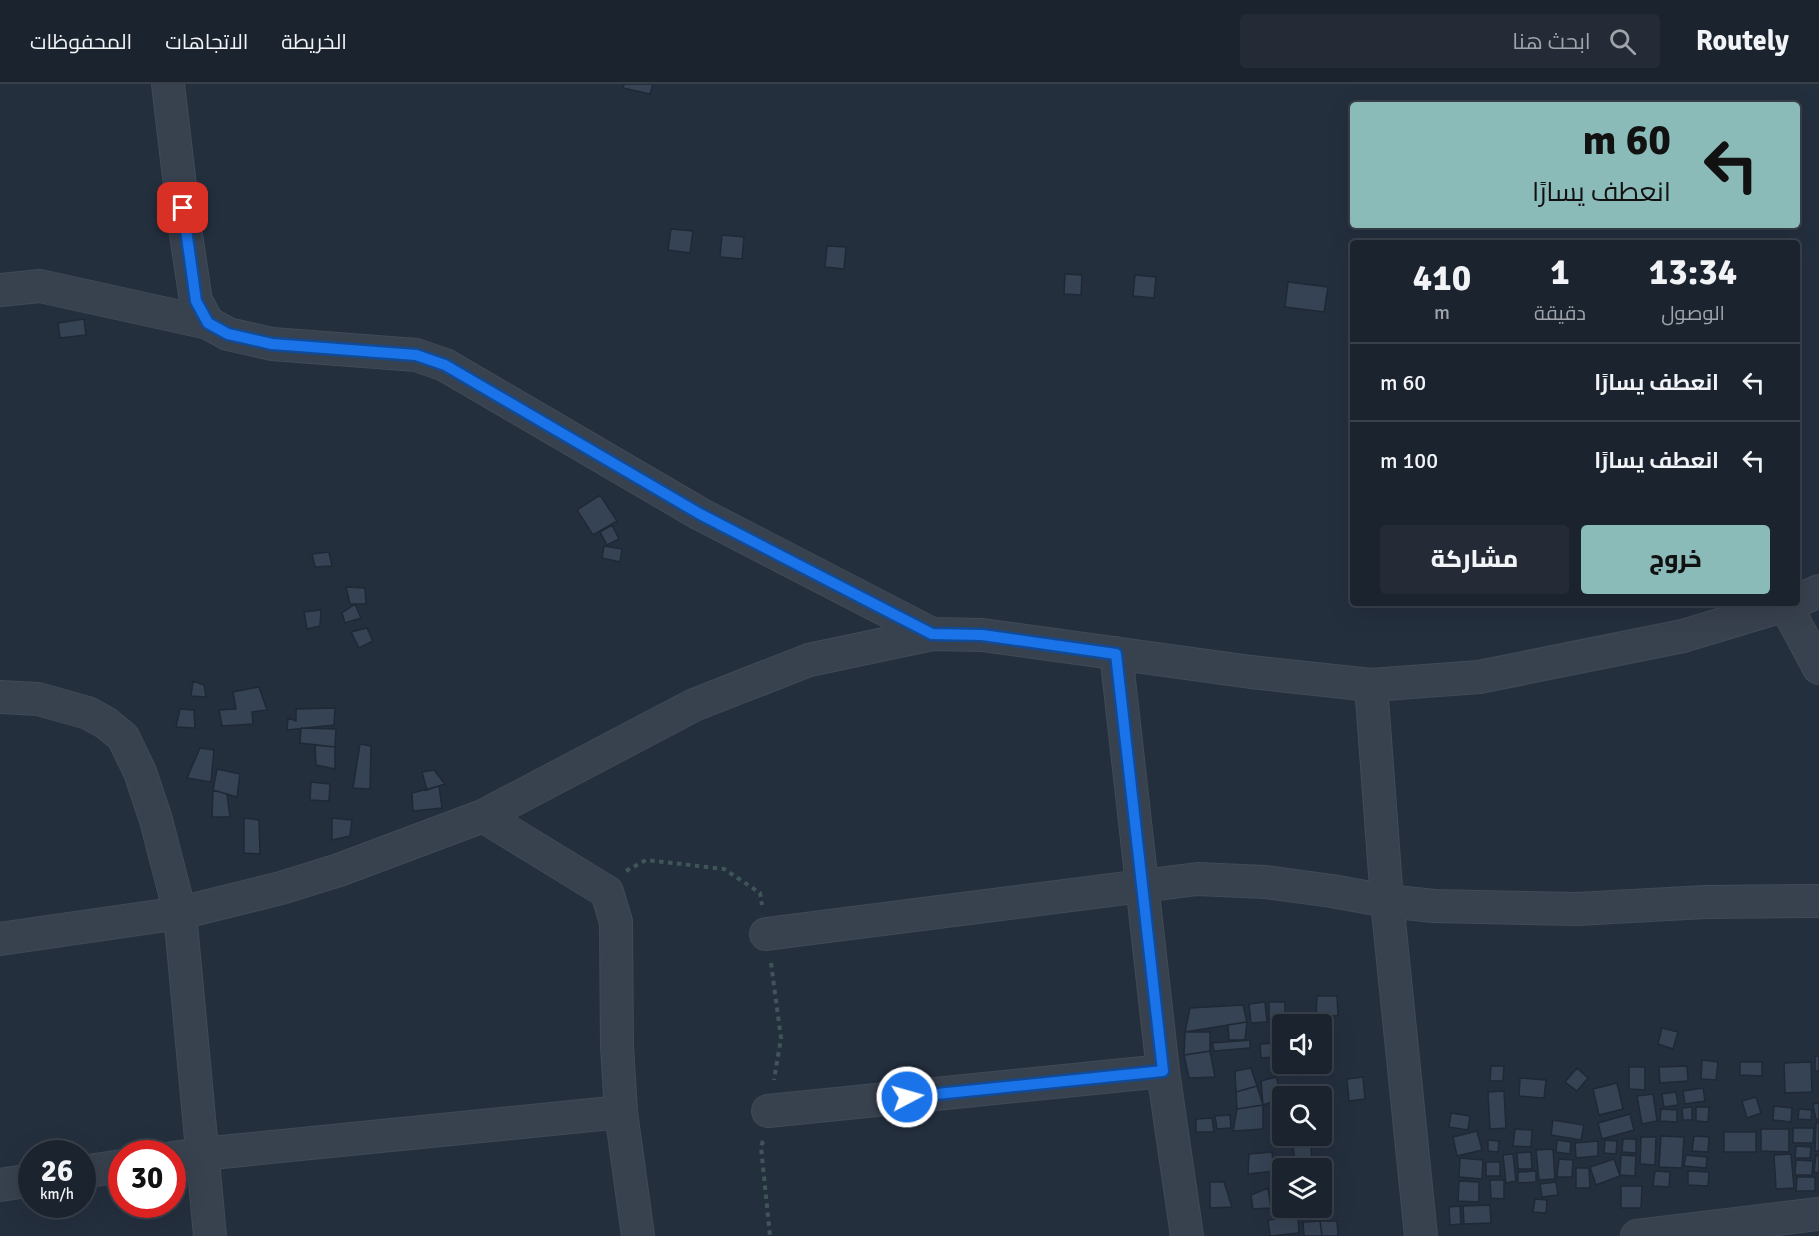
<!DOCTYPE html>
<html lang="ar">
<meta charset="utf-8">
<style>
body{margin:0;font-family:Signika,Cairo,sans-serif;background:#242b36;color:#f1f3f6;direction:rtl;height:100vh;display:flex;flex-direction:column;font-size:22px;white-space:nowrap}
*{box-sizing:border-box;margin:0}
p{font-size:20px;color:#a0a4aa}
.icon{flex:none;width:33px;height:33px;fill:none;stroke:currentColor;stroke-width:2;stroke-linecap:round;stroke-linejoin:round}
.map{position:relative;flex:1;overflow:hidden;direction:ltr}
.details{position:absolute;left:1350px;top:156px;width:450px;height:366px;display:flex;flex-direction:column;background:#1b232e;border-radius:6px;box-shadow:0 6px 24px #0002,0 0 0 2px #39404a;direction:rtl}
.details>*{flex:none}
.guide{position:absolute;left:1350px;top:18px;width:450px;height:126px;border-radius:6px;box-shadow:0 6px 24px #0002,0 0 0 2px #39404a;direction:rtl;background:#8bbbb9;color:#111;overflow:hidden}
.fabs{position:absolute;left:1272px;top:930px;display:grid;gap:12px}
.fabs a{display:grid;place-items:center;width:60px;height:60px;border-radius:6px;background:#1b232e;box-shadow:0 6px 24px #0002,0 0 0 2px #39404a;font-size:30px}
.speed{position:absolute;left:18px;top:1056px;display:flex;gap:12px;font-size:30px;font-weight:700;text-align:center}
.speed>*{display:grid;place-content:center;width:78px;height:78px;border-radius:50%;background:#1b232e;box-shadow:0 6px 24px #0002,0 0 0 2px #39404a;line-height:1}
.speed small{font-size:15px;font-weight:400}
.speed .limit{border:9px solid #d22;background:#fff;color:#111}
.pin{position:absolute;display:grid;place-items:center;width:51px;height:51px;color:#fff;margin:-26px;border-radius:12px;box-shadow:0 3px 9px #0006}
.me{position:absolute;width:66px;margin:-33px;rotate:84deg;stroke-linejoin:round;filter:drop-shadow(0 0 4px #0008)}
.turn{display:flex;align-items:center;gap:21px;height:126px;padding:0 30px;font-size:27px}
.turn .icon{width:78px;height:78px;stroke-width:2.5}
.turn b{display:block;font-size:42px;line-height:51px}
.eta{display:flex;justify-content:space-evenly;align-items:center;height:102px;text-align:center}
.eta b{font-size:36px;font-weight:800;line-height:42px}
.action{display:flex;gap:12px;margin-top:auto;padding:12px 30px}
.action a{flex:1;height:69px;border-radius:6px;background:#8bbbb9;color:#111;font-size:24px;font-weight:800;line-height:69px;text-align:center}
.action a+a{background:#242b36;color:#f1f3f6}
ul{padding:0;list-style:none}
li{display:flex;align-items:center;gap:18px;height:78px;padding:0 30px;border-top:2px solid #39404a}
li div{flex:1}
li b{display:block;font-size:22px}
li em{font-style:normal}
header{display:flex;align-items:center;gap:36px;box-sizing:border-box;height:84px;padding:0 30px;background:#1b232e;border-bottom:2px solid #39404a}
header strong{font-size:28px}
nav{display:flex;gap:33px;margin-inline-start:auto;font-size:21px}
.search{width:420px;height:54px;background:#242b36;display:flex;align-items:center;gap:15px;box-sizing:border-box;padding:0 21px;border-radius:6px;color:#a0a4aa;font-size:22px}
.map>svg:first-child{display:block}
</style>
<header>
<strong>Routely</strong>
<div class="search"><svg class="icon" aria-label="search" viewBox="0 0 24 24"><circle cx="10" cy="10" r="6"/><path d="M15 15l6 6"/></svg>ابحث هنا</div>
<nav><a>الخريطة</a><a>الاتجاهات</a><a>المحفوظات</a></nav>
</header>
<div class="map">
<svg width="1819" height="1152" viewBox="0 0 1819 1152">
<rect width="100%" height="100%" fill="#242f3e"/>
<path fill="#364354" stroke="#1f2835" stroke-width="1.5" d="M624,0h29l-3,10 -27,-6z
M671,145l22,2 -3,22 -22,-3z
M722,151l22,2 -2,22 -22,-2z
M827,162l19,1 -2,22 -19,-2z
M1065,190l17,1 -1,20 -17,-1z
M1135,191l21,2 -2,21 -21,-2z
M1288,198l40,5 -4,25 -39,-5z
M84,235l2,16 -26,3 -2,-15z
M600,411l17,26 -24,14 -16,-25z
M612,441l7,14 -12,6 -7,-13z
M604,462l18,3 -2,13 -18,-4z
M329,468l3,14 -17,1 -3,-13z
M346,503l19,1 1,16h-16z
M355,520l6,14 -16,5 -3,-10z
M321,526l-1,16 -13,3 -3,-17z
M367,544l6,13 -14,7 -8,-16z
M193,597l11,4 2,12 -15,-1z
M259,603l8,23 -15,2 1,12 -31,2 -3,-16 17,-1 -3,-17z
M335,624l-1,17 -47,5 1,-12 8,3v-12z
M180,625l14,1 1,18 -19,-1z
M301,644l35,1 -1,18 -35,-4z
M360,660l11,2 -1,43 -17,-1z
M315,661l20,2v22l-19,-4z
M200,664l14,2 -3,32 -24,-4z
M217,685l23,5 -3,23 -24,-7z
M434,686l11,14 -18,6 -5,-18z
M311,698l19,2 -1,17 -19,-1z
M439,702l3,22 -29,3 -1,-18z
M213,706l14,4 3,23h-18z
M244,734l15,2 1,34 -16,-1z
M332,734l20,2 -2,16 -18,4z
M1317,912h20l1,20 -22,-1z
M1265,918l2,20 -16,1 -2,-19z
M1269,918h16v16l-16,1z
M1243,921l4,17 -62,10 5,-24z
M1247,938l-2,18h-16l-1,-15z
M1662,944l16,4 -5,17 -15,-5z
M1185,948h25v19l-26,4z
M1250,956v8l-36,3 -2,-8z
M1275,959l1,14 -15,1 -1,-14z
M1210,967l5,26 -26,1 -5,-23z
M1815,972h4v15h-4z
M1702,976l16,2 -2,18 -15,-1z
M1740,978h22v14l-22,-1z
M1811,978l1,30 -27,1 -1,-30z
M1491,982h13l-1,15h-13z
M1687,982l1,15 -28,2 -1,-16z
M1629,983h16v23l-16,-1z
M1251,984l6,18 -21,6 -1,-21z
M1577,984l11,10 -11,13 -12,-9z
M1276,993l6,21 -19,7 -2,-24z
M1363,993l2,22 -16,2 -2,-22z
M1520,994l26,2 -2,18 -25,-2z
M1617,999l6,26 -24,6 -6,-26z
M1257,1002l6,19 -26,4 -1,-17z
M1703,1004l2,13 -20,3 -2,-13z
M1504,1007l2,37 -16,1 -2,-37z
M1676,1008l2,13 -14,2 -2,-13z
M1653,1010l4,27 -15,3 -5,-28z
M1756,1013l5,16 -14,5 -5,-17z
M1819,1019v16l-3,1 -3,-16z
M1263,1021v24l-30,2 4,-22z
M1774,1022l18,2 -1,14 -18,-2z
M1692,1023v13h-9l-1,-12z
M1696,1023h13l-1,15 -12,-1z
M1661,1025l16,1v12l-17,-1z
M1799,1025l13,1 -1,10 -13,-1z
M1451,1029l19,3 -2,14 -19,-3z
M1630,1030l4,16 -32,9 -4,-16z
M1230,1031l1,13 -14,1 -2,-13z
M1212,1034l2,14h-18v-13z
M1553,1036l31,5 -3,15 -30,-5z
M1816,1039h3v28h-4z
M1793,1044h21l-1,15h-20z
M1515,1045l17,1 -1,17 -18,-1z
M1761,1045h28v23l-28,-1z
M1477,1047l5,19 -25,6 -4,-19z
M1724,1048h32v20h-32z
M1273,1049h9v3h4l-1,8 -12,1z
M1661,1052l23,1 -2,31 -23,-1z
M1694,1052l15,1 -1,15 -16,-1z
M1641,1053h15l-1,28 -15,-1z
M1623,1055h13v14l-14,-1z
M1488,1056l11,1 -1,11 -10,-1z
M1557,1056l14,2 -1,12 -14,-2z
M1605,1056l12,1 -1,13 -12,-1z
M1598,1057v15l-22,2 -1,-15z
M1311,1060l1,24 -16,-1 -3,-20z
M1796,1062l15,1 -1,11h-15z
M1553,1065l2,30 -16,1 -3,-30z
M1272,1068l2,19 -26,3 1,-20z
M1531,1068l1,17h-14l-1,-16z
M1513,1070l3,27 -10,2 -3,-28z
M1791,1070l3,34 -18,1 -2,-34z
M1621,1071l15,1 -1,20 -15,-1z
M1686,1071l21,2 -1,11 -22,-2z
M1816,1071l3,1v17l-5,-1z
M1460,1074l23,2 -1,19 -23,-2z
M1559,1075l14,1 -1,17h-15z
M1614,1075l6,17 -24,9 -6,-18z
M1796,1076l17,1 -1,14h-17z
M1486,1078h14v14h-14z
M1576,1084h13l1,20h-14z
M1279,1086h3v18h-4z
M1536,1087v11l-18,1v-11z
M1655,1087l15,1 -1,15 -16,-1z
M1688,1087l21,1 -1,14 -20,-1z
M1797,1093h18v14h-19z
M1490,1096h14v19l-13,-1z
M1459,1097l20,1v20l-21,-1z
M1210,1098h14l8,25 -22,1z
M1556,1098l2,13 -16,2 -2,-13z
M1621,1102h21l-1,22h-20z
M1268,1104l3,20 -18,1 -2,-14z
M1535,1115l12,1 -1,13 -13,-1z
M1490,1121l1,18 -27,1 -1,-18z
M1460,1122l1,18 -11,1 -1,-18z
M1298,1132l1,17 -29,3 -2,-16z
M1320,1137h17l1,15h-16z
M1320,1137l2,15h-18l-1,-14z"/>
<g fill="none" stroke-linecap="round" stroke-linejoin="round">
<g stroke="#414a57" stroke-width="34">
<path id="minor" d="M168,0l17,144 11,73 12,22
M0,206l40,-4 168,37 20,11 44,10 144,11 29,10 255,149 232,120
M1797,517l22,-10
M1786,522l33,62
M1116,569l47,418 24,165
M1371,601l16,216 34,335
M0,613l38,2 50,14 18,10 17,14 17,35 16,48 24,93 30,323
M483,732l124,76 9,30 1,124 4,66 17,124
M766,850l431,-55 68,3 67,9 55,10 47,5 143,3 128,-7 114,-1
M0,855l180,-26 101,-25 58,-18 144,-54 211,-111 115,-45 123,-26 50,1 269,37 120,13 108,-8 204,-41 109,-33
M768,1027l395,-40
M172,1074l30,-4 419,-42
M82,1088l40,-6
M0,1101l32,-5
M1637,1152l182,-22"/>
</g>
<path stroke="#3f5557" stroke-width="4" stroke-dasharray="4.5 4.5" stroke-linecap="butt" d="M626,787l20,-11 78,9 36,24 2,12
M771,879l10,75 -7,42
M763,1057l-2,6 9,89"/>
<use href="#minor" stroke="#38414e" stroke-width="32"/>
</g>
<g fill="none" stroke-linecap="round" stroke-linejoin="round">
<g stroke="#114b97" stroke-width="15">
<path id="route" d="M183,124l13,93 12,22 20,11 44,10 144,11 29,10 255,149 232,120 50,1 134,19 47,417 -256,26"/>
</g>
<use href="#route" stroke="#1a73e8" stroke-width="10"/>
</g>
</svg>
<div class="fabs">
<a><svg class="icon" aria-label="sound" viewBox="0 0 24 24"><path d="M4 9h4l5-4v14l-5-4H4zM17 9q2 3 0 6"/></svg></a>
<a><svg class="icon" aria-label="search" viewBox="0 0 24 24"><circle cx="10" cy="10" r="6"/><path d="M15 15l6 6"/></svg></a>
<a><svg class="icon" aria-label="layers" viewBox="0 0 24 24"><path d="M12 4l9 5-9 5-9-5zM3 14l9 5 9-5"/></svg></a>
</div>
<div class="speed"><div>26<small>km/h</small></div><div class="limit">30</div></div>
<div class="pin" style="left:183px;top:124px;background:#d93025"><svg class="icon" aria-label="arrive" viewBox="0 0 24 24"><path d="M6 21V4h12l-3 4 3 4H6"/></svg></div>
<svg class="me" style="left:907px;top:1013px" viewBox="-20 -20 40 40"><circle r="17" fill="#1a73e8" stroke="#fff" stroke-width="3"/><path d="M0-11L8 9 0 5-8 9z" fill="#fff"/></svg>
<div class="guide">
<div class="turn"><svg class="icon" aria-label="left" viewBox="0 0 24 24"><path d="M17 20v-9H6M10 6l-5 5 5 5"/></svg><div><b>60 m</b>انعطف يسارًا</div></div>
</div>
<section class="details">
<div class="eta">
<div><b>13:34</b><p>الوصول</p></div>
<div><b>1</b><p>دقيقة</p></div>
<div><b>410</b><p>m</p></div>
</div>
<ul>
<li><svg class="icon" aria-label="left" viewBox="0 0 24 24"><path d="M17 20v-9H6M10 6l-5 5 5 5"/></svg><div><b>انعطف يسارًا</b></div><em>60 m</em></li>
<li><svg class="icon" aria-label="left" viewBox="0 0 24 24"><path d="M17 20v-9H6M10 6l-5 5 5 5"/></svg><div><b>انعطف يسارًا</b></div><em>100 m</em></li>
</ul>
<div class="action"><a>خروج</a><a>مشاركة</a></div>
</section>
</div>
